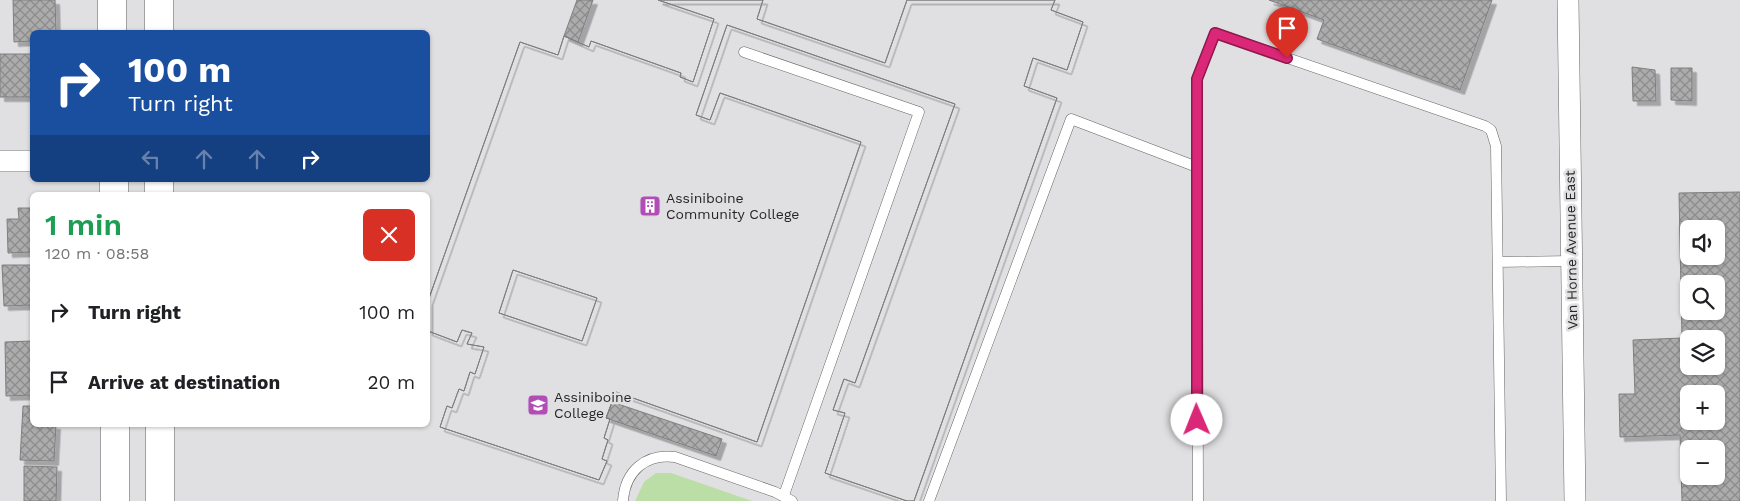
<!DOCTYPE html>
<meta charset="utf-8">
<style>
body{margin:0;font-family:"Work Sans",sans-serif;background:#f2f2f2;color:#202124;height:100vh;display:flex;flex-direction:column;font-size:19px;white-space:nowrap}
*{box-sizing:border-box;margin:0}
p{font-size:16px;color:#757577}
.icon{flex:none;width:28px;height:28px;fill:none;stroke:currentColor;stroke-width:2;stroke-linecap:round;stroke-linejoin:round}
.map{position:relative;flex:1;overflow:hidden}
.details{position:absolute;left:30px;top:192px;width:400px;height:235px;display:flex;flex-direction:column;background:#fff;border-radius:8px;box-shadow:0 1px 4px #0004}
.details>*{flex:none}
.hud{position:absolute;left:30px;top:30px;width:400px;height:152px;border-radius:8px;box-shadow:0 1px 4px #0004;background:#1a4fa0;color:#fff;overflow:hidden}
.buttons{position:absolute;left:1680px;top:220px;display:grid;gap:10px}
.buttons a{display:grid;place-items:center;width:45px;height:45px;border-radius:8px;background:#fff;box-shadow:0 1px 4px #0004;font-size:25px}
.pin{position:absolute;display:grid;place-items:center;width:42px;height:42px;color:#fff;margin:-51px -21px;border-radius:50% 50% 50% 0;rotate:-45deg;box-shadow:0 0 5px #0007}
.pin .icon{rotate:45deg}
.me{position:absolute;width:55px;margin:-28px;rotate:359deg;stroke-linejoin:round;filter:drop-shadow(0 0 4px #0008)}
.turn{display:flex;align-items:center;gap:18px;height:105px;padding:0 15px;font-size:22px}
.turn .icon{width:65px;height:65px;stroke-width:2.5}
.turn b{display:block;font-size:35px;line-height:42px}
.lanes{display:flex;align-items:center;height:48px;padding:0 15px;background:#0003;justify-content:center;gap:25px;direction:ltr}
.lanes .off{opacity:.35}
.round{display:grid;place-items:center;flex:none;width:52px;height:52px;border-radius:8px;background:#f2f2f2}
.summary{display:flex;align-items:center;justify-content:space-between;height:85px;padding:0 15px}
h1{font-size:30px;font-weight:600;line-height:38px;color:#1e9e55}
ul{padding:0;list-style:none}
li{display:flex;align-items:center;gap:15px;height:70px;padding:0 15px}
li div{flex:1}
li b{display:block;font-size:19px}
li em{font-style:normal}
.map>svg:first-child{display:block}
</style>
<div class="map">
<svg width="1740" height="501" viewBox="0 0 1740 501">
<defs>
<pattern id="building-cross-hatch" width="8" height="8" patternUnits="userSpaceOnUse" patternTransform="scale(1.25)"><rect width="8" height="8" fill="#adacad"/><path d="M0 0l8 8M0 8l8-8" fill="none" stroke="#8d8c8d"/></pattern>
<filter id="shadow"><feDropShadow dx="4.5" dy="4.5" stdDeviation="0" flood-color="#0004"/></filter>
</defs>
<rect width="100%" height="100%" fill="#e0e0e2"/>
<path fill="#bbdea6" d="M656,473h15l81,28h-117l9,-19z"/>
<path fill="url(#building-cross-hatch)" stroke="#7f7e7f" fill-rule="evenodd" filter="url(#shadow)" d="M13,0h42l1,32h-24v9l-18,1z
M577,0h16l-15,42 -14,-6z
M658,0h105l-6,19 128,44 22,-63h148l-4,10 32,12 -16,48 -34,-12 -9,28 33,12 -143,403h-7l-82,-28 20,-60 -12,-3 11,-31 11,4 100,-279 -228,-79 -31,90 14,5 10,-27 141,49 -104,300 -141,-50 -10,26 4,1 -6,19 4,2 -6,19 5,2 -8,19 -159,-53 7,-21 5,2 7,-19 5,2 6,-19 5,2 9,-27 -17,-3 5,-11 -10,-3 -5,12 -29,-11v-30l92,-259 38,13 6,-19 25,11 2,-6 90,32 -1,4 13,5 21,-63zM513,270l84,28 -15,43 -83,-28z
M658,0h105l-6,19 128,44 22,-63h148l-4,10 32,12 -16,48 -34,-12 -9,28 33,12 -143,403h-7l-82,-28 20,-60 -12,-3 11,-31 11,4 100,-279 -228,-79 -31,90 14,5 10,-27 141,49 -104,300 -141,-50 -10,26 4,1 -6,19 4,2 -6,19 5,2 -8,19 -159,-53 7,-21 5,2 7,-19 5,2 6,-19 5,2 9,-27 -17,-3 5,-11 -10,-3 -5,12 -29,-11v-30l92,-259 38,13 6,-19 25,11 2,-6 90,32 -1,4 13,5 21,-63z
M1269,0h223l-32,90 -143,-51 7,-19z
M0,54h32v43h-32z
M1632,67l23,3 1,31h-23z
M1671,68h21v33l-21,-1z
M1740,192v309h-58l-2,-66 -60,2 -1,-43h16l-2,-54 49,-2 -3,-145zM1689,229h27v27h-27zM1689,284h27v27h-27zM1689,339h27v27h-27zM1689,394h27v27h-27zM1689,449h27v27h-27z
M18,208h14v44l-24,1 -1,-34h12z
M2,265h30v40l-28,1z
M513,270l84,28 -15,43 -83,-28z
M32,341v54l-26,1 -1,-54z
M612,402l110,37 -6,17 -110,-38z
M23,406h9v19h24l-2,36 -34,-1z
M24,466l33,1 -1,34h-32z"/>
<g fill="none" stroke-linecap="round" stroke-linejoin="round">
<g stroke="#656566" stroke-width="11">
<path id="lane" d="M744,52l175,60 -135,383
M1498,262l74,-1
M623,501c2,-30 23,-48 52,-44l100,35 17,9
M929,501l142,-382 126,48
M1198,501l-1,-422 18,-46 270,93 6,4 5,16 5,355"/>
</g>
<g stroke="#656566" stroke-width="22">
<path id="street" d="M1568,0l7,501
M0,161h32"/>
</g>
<g stroke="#656566" stroke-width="29">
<path id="secondary" d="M112,0v32
M159,0v32
M114,180v15
M159,180v15
M115,425v76
M160,425v76"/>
</g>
<use href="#lane" stroke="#fff" stroke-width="10"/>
<use href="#street" stroke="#fff" stroke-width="21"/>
<use href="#secondary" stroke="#fff" stroke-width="28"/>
</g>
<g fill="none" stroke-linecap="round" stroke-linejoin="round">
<g stroke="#8e194d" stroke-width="12">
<path id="route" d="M1197,420v-341l18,-46 72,25"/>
</g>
<use href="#route" stroke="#db2777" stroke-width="9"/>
</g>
<defs>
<g id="building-square" transform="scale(1.125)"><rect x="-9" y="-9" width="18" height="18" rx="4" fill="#b04eb6" stroke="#e0e0e2"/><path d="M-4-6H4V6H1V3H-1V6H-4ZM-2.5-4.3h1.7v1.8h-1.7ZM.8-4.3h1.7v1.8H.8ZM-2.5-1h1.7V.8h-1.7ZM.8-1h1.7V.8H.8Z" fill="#fff"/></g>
<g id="university-square" transform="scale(1.125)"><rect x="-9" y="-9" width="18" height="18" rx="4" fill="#b04eb6" stroke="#e0e0e2"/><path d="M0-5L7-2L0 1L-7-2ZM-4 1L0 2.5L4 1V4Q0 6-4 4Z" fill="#fff"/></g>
</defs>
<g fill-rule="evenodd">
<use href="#building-square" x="650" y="206"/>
<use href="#university-square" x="538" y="405"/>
</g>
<g text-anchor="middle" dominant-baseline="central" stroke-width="5" stroke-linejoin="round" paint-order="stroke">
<g font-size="14" fill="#262626" stroke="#e0e0e2" text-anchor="start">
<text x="666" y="198">Assiniboine<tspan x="666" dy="16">Community College</tspan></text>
<text x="554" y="397">Assiniboine<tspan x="554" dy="16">College</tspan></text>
</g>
<g font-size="14" fill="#262626" stroke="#e0e0e2">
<text transform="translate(1571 250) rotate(-91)">Van Horne Avenue East</text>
</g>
</g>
</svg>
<div class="buttons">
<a><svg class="icon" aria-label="sound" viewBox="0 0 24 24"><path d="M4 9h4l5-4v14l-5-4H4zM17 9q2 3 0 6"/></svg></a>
<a><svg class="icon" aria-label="search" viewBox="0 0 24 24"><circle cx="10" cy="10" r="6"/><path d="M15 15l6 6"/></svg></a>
<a><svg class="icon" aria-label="layers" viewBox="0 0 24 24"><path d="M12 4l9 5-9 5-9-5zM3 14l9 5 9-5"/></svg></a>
<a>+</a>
<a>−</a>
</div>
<div class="pin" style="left:1287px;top:58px;background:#d93025"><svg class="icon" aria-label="arrive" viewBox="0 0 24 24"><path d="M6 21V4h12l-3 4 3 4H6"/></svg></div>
<svg class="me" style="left:1197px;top:420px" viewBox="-20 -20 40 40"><circle r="19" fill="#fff"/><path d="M0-13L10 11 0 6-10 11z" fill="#db2777"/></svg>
<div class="hud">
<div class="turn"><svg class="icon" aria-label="right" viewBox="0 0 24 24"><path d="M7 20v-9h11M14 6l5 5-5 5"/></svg><div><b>100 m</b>Turn right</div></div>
<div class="lanes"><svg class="icon off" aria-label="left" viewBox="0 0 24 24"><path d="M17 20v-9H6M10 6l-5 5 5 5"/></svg><svg class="icon off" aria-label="ahead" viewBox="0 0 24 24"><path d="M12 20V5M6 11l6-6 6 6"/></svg><svg class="icon off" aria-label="ahead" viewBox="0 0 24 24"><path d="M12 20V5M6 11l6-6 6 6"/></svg><svg class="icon" aria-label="right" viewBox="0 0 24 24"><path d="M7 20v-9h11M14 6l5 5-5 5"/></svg></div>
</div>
<section class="details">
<div class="summary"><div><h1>1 min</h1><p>120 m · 08:58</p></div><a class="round" style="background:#d93025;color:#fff"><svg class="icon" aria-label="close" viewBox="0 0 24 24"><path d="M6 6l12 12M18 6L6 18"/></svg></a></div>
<ul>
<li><svg class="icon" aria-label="right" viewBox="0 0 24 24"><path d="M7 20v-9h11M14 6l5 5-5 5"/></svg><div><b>Turn right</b></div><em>100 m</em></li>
<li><svg class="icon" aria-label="arrive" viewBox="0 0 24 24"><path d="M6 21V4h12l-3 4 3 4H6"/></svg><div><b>Arrive at destination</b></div><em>20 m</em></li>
</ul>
</section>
</div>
